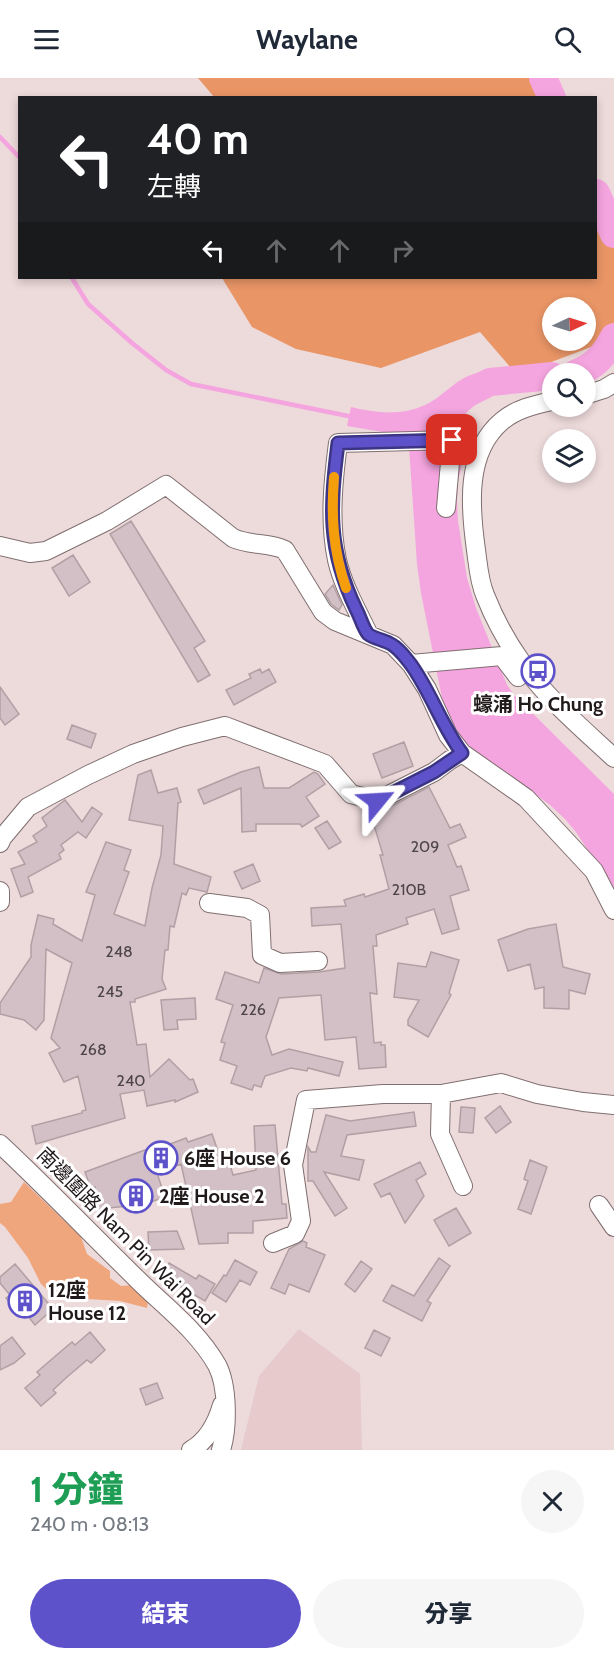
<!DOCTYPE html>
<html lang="zh-TW">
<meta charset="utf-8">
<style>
body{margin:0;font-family:Cabin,"Noto Sans TC",sans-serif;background:#f6f6f7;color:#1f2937;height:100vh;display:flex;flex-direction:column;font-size:22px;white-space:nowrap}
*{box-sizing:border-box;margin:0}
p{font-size:20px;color:#747a83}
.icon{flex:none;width:33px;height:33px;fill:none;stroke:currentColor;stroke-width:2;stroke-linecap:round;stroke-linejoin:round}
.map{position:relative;height:1372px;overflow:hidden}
.details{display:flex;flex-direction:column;background:#fff;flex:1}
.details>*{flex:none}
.hud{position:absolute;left:18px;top:18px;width:579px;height:183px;border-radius:0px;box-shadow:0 3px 9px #0003;background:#202124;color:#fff;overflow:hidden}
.needle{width:39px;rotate:86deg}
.fabs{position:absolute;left:542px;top:219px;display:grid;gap:12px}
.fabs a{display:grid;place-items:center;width:54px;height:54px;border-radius:50%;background:#fff;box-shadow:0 3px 9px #0003;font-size:30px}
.pin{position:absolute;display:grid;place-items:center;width:51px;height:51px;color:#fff;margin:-26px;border-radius:12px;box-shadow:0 3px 9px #0006}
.me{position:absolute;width:66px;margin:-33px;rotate:63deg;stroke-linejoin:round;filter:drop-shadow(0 0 4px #0008)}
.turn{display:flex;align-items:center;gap:21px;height:126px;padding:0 30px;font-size:27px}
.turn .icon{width:78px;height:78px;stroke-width:2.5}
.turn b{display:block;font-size:42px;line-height:51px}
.lanes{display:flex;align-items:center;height:57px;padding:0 30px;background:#0003;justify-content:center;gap:30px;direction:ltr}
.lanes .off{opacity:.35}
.round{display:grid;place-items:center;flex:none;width:63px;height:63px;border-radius:32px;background:#f6f6f7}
.summary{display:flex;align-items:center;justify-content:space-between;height:102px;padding:0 30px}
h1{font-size:36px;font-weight:800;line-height:45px;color:#1e9e55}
.primary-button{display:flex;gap:12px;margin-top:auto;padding:12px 30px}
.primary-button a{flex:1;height:69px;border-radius:36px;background:#5e52cb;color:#fff;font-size:24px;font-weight:800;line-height:69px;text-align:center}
.primary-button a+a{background:#f6f6f7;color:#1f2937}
header{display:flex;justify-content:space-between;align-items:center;height:78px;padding:0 30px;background:#fff;font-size:27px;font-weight:800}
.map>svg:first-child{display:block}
</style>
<header><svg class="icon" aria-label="menu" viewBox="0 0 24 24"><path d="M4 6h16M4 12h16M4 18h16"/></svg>Waylane<svg class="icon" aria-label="search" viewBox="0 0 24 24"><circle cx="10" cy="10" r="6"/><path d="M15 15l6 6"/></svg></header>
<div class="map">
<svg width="614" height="1372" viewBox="0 0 614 1372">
<rect width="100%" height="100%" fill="#eddadb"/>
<path fill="#e6cacc" d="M299,1251l61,45 2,76h-121l18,-74z"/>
<path fill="#f0a67d" d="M24,1104l57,55 6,17 23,17v7l11,8 12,-1 15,15 -1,8 -27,-7 -33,-2 -17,2 -16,-5 -13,-12 -13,-26 -23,-31 -5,-4v-19l11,-2z"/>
<path fill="#e99566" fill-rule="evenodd" d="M198,0h356l8,19h-348z
M596,99l18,41v106l-7,17 -90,34 -37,-43 -99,36 -85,-19 -44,-22 -30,-49h374zM552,230h33v32h-33z"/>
<path fill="#f4a4de" d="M505,293l4,16c-22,8 -36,17 -51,35l11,14 -11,45 -1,19 1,21 9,57 9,30 31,77 7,10 100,99v96l-38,-58 -11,-13 -15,-14 -76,-55 -15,-13 -9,-17 -8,-22 -21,-105 -4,-29 -8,-117 25,1 9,13 16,-14 3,-13 -10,-5 -6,4h-57l-42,-7 4,-19c25,6 50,9 74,-2 16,-7 27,-22 43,-29 11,-5 25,-4 37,-5z"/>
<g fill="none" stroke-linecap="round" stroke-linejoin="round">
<path stroke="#f4a4de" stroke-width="4.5" d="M0,59l20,21
M72,200l16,26 44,39 34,27 25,14 162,33"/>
<path stroke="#f4a4de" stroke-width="28" d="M543,0l9,20
M596,115l18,41
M575,296c20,-8 29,-18 39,-37
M470,314l20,-10 62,-6"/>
</g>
<path fill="#d2c0c6" stroke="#b09fa4" stroke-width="1.5" d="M131,443l74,120 -11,7 16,27 -12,7 -88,-148z
M73,477l17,27 -21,14 -17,-28z
M333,507l9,20 -3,5 -8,-6 -6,-10z
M260,591l2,4 7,-4 7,13 -42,23 -8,-15 25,-12 -2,-4z
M0,609l19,27 -14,11 -5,-7z
M72,647l24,9 -5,14 -24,-9z
M404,664l9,24 -31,12 -9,-24z
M259,689l5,21h25l25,-16 4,2 7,10 -19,13 13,19 -17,11 -2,-3h-44v7l-14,1 -1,-44 -37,16 -6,-14 43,-18z
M151,692l7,23 19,-5 4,14 -3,1 -4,61 37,13 -4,15 -18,-4 -3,7 -4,-2 -8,34 -4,-1 -2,24h-3l-3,29 4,10 -31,10v3h-5l4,24 3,19 9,-1 4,33 19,-18 21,21 3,-1 5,13 -23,10v-2l-28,6 -3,-16 -24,4 5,24 -89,26 -4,-18 50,-13v-2l4,-1 -8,-34 -14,6 -15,-29 11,-5 -9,-10 21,-75 -26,-14 -2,71 -8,10 -12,-10 -24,-6v-11l31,-46v-12l7,-30 16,4 -1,5 29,17 13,-46 -9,-3 20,-50 25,8 -7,20 5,2 -15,42 31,12 7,-38 9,-33 2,-29 -34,-6 9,-45z
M429,709l21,41 10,-4 6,13 -18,8 9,22 4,-1 8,24 -19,6 9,33 -17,5 -8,-25 -28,9 2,6 -32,11 1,11h-4l4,48 -7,-1 4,50 7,-1v3h4l1,22 -27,2 -3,-32 -31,3 -4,-45 -42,3 -13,39 6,18 17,-6 54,13 -4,14 -31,-8 -1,3 -16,-3 -26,8 -4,11 -7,-2 -2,5 -21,-7 6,-17 -17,-6 5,-17 -4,-1 12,-37 -17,-6 9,-27 34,11 5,-15 17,6 38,-2 26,-4 -4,-44 -29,2 -1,-18 35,-2 -2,-6 20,-6 1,3 24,-8 -9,-34h3l-9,-30 -10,1 -2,-17 12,3 8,-1z
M65,722l17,22 10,-15 10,7 -16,24 -8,-6 -17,13 3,5 -5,4 2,5 -33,18 5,15 -12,5 -10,-28 14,-5 -7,-12 19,-10 -4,-6 14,-10 -5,-8z
M327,743l14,21 -12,7 -14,-21z
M253,786l7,17 -18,8 -8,-17z
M556,846l7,43 27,7 -5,20 -16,-4v19l-25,-1v-21l-9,2 -5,-25 -22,7 -10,-31 30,-11z
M431,874l28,8 -10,33 2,2 -23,42 -20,-12v-5l11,-20 -25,-3 4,-34 28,4z
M195,920l1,21 -19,1 1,9 -14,1 -3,-30z
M500,1028l11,16 -15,11 -11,-15z
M461,1029l14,1 -2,25 -14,-1z
M414,1034l2,14 -69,9 -6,21 23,4 -5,20 -35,-8 23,36 -12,8 -22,-35h-5v-34l3,5h5l10,-37 24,6z
M275,1047l7,79h4l1,14 -34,3v12h-25v10l-29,1 -18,-80 -24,9 8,24 -34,12 -1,-3 -33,3 -2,-22 -4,2 -6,-17 79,-29 1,3 21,-8 2,4 24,-8 8,23 7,-3 6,21 23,-5 -2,-44z
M530,1082l17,7 -16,47 -13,-5 10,-28 -4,-2z
M420,1084l6,12 -10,6 8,16 -19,27 -15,-30 -9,4 -7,-13z
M456,1130l15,25 -22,13 -15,-26z
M177,1153l7,18 -35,1 -1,-18z
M303,1163l4,2 -1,4 19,8 -16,37 -20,-8 -4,10 -14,-6 18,-39z
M439,1180l11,8 -23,35 4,2 -9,18 -39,-20 9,-16 22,11z
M235,1182l22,12 -7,13 -10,-5 -14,22 -14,-9 12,-18 2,1z
M361,1183l11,8 -17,23 -10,-8z
M169,1185l27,16 3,-4 16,9 -10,17 -43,-25z
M15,1186l38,45 -18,16 -12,-15 -4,3 -13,-15 4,-3 -10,-12v-6z
M374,1252l16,8 -9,18 -16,-8z
M90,1254l15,18 -14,13 -4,-3 -20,17 -14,13 3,3 -15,13 -16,-18 15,-13 -3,-3 15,-13 20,-17 3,3z
M12,1259l13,17 -11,9 -14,7v-24z
M157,1305l6,15 -17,7 -6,-16z"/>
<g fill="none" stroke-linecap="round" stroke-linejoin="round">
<g stroke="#806f70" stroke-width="20">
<path id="minor" d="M585,317l19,-6 10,-6
M552,323c-18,4 -36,8 -50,20 -37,31 -32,86 -26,129 2,14 3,31 9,45 9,23 22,47 37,68 25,36 60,65 92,95
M0,468l30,7 16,-2 61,-30 59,-36 67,53c17,8 36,4 52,12l38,62 12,9 58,24 18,19 16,25 21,46 14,18 -12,7 -16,12 -57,29 -26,-7 -26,-30 -100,-38 -43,11 -49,17 -45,21 -60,32 -26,31 -2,5
M368,555c-11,-23 -25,-47 -31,-73 -8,-39 -4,-78 1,-117l114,-3 -6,68
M411,586l91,-8 16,21
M462,675l64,45 68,73 20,39
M0,813v11
M209,825l38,5 13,7 2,40 18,8 38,-2
M441,1016l-1,40 23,52
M0,1066c47,44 91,90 137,135 28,28 60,51 80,86 11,21 11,63 4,85
M599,1127l15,22
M273,1165l22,-9 6,-13 -8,-56 13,-65 77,-6h58l60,-11 36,11 46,8 31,3
M191,1372c16,-9 26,-28 31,-45"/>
</g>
<use href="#minor" stroke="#fff" stroke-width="18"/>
</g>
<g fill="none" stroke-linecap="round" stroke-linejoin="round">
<g stroke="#3d3584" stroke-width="15">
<path id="route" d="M377,723l57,-29 28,-19c-20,-27 -31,-60 -50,-87 -6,-8 -14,-19 -23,-23 -6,-3 -16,-5 -21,-9 -5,-6 -8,-18 -12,-25 -29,-61 -26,-101 -18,-166l114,-3"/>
</g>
<use href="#route" stroke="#5e52cb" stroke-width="10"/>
<path stroke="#f59e0b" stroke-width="10" d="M334,399c-3,39 -1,73 12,111"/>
</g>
<defs>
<g id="bus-ring" transform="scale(1.725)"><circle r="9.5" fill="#fff" stroke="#5e52cb" stroke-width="1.5"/><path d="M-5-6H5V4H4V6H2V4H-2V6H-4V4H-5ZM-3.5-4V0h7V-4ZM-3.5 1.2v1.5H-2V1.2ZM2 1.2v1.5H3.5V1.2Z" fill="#5e52cb"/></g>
<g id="building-ring" transform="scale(1.725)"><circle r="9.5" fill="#fff" stroke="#5e52cb" stroke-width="1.5"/><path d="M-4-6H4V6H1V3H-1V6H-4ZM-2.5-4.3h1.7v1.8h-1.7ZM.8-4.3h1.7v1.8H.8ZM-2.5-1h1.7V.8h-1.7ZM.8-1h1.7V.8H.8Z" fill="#5e52cb"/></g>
</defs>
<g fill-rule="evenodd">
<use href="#bus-ring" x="538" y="593"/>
<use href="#building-ring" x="161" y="1080"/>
<use href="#building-ring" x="136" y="1118"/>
<use href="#building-ring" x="25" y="1223"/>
</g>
<g text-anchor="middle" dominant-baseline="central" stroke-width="6" stroke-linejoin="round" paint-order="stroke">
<g font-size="16" fill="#4d4446">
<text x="425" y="768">209</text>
<text x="409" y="811">210B</text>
<text x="119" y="873">248</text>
<text x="110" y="913">245</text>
<text x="253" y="931">226</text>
<text x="93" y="971">268</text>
<text x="131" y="1002">240</text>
</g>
<g font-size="20" font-weight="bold" fill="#211a1b" stroke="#fff" text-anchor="start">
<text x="538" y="626" text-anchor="middle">蠔涌 Ho Chung</text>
<text x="184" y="1080">6座 House 6</text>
<text x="159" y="1118">2座 House 2</text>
<text x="48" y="1212">12座<tspan x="48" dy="23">House 12</tspan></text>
</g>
<g font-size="20" fill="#211a1b" stroke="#fff">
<text transform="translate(126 1158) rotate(45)">南邊圍路 Nam Pin Wai Road</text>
</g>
</g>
</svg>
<div class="fabs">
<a><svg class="needle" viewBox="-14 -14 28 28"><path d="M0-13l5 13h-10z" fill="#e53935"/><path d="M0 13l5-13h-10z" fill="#747a83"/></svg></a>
<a><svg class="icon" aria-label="search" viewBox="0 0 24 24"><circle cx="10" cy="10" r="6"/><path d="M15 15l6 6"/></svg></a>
<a><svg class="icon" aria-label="layers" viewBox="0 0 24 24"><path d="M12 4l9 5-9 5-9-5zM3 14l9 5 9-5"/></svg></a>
</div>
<div class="pin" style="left:452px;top:362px;background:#d93025"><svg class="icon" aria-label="arrive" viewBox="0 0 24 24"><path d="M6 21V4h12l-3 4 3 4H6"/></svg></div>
<svg class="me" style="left:377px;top:723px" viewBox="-20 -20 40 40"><path d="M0-17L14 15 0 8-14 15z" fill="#5e52cb" stroke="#fff" stroke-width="4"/></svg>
<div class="hud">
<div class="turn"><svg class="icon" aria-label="left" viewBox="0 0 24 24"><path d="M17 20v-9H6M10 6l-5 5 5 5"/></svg><div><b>40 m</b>左轉</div></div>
<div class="lanes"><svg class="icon" aria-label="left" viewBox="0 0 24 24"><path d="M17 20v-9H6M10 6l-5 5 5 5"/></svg><svg class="icon off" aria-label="ahead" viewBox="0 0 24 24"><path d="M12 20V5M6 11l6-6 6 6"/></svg><svg class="icon off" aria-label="ahead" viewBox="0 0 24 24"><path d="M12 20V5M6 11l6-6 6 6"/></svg><svg class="icon off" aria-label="right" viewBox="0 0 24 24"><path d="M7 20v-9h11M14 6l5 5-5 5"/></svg></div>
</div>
</div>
<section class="details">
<div class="summary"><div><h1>1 分鐘</h1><p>240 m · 08:13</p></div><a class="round"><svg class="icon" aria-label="close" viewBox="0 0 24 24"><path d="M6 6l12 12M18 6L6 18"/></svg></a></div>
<div class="primary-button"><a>結束</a><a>分享</a></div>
</section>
